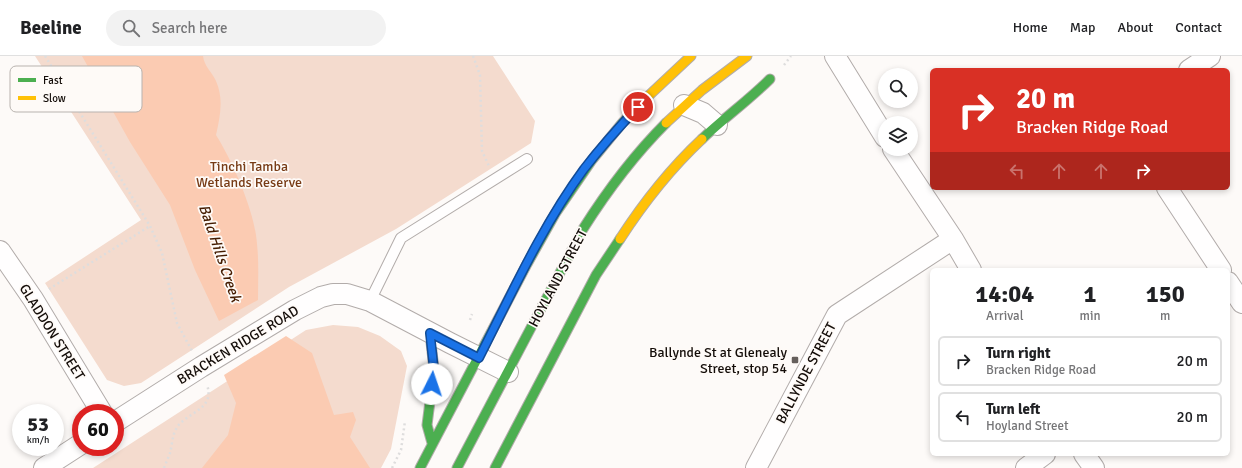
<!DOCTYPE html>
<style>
body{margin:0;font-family:Signika,sans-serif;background:#f2f2f2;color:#202124;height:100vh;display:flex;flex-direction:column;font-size:15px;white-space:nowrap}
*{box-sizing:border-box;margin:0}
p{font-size:13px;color:#757577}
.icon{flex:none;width:22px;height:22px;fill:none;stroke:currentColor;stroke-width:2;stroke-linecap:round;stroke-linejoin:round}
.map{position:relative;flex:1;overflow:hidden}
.panel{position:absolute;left:930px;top:212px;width:300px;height:188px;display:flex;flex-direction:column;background:#fff;border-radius:6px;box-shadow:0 2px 6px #0003}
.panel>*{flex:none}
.guide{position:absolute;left:930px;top:12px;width:300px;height:122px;border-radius:6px;box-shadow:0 2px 6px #0003;background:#d93025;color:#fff;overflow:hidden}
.buttons{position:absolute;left:878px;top:12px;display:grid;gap:8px}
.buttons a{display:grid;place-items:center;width:40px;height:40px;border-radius:50%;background:#fff;box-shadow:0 2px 6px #0003;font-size:20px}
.speed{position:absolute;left:12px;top:348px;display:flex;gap:8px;font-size:20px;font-weight:700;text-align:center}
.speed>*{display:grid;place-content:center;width:52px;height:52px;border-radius:50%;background:#fff;box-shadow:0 2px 6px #0003;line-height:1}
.speed small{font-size:10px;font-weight:400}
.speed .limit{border:6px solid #d22;background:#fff;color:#111}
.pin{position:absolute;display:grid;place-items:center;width:34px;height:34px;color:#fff;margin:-17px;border:2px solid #fff;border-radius:50%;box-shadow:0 1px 4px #0007}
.me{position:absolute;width:44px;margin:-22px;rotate:4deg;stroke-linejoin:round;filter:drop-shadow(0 0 3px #0008)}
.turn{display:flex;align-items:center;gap:14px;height:84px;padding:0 20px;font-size:18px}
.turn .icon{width:52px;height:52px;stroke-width:2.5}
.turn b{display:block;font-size:28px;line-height:34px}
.lanes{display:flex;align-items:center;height:38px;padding:0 20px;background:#0003;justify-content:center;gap:20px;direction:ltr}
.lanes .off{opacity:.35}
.eta{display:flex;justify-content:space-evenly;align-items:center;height:68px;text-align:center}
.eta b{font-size:24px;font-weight:700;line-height:28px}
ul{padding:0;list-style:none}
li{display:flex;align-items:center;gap:12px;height:50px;margin:0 8px 6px;padding:0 12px;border:2px solid #e0e0e0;border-radius:6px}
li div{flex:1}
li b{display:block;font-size:15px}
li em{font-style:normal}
header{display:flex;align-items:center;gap:24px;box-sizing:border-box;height:56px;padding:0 20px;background:#fff;border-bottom:1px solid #e0e0e0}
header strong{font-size:19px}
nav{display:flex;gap:22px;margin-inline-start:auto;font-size:14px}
.search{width:280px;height:36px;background:#f2f2f2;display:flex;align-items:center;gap:10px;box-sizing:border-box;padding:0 14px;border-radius:22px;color:#757577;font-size:15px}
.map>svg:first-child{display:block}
</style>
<header>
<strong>Beeline</strong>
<div class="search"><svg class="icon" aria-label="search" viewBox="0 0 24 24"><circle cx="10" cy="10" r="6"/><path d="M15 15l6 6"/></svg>Search here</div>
<nav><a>Home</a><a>Map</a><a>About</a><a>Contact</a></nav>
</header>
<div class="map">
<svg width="1242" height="412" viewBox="0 0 1242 412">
<rect width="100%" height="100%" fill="#fdfaf8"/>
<path fill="#f4dbce" d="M35,0h458l42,65 -4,22 -135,86 -107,58 -148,96 -17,3 -17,-6 -62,-97 96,-63z
M333,269l25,2 22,9 21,15 6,15 -16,83 -10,19h-288l213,-138z"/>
<path fill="#fbcbb2" d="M82,0h121c1,10 9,16 13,25 8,18 4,36 0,54 17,27 39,77 41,109 2,18 1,37 1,56l-39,21 -24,-51 -25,-65 -40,-63z
M286,280l26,17 22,62 19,-3 3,8 -6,17 20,31h-168l26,-33 8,-32 -12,-28z"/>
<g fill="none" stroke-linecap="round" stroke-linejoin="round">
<g stroke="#b2acaa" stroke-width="12">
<path id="lane" d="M370,245l31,-63 126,-79"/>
</g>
<g stroke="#b2acaa" stroke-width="22">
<path id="street" d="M835,0l50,81
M1189,14l21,-14
M684,49l19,8 14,12
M893,93l60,90 18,31
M1167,132l54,82
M0,195l33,48 69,114
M1228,226l14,21
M115,366l86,-55 94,-57 26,-13 12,-3h14l23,7 80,42 58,29
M1084,398l10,14
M44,412l37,-24
M756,412l81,-153 116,-76
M1026,412l19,-14"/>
</g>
<g stroke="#b2acaa" stroke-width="11">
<path id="fast" d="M702,83c22,-21 47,-39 68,-60
M430,277l4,37 -7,55 5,18
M420,412l107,-204 28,-50 37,-54 31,-38 20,-21
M457,412l126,-239c24,-38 51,-74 83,-106
M495,412l101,-193 24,-36"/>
</g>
<g stroke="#b2acaa" stroke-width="11">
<path id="slow" d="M643,45l48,-45
M666,67l36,-33 45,-34
M620,183c24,-37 50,-70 82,-100"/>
</g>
<path stroke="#dedddd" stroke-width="2.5" stroke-dasharray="2 3" stroke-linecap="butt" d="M45,0l105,170 12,27 15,70 15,28
M473,0l7,19 2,76 7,15
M784,9l7,-9
M49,233l101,-63
M470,264l2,-6
M164,412c2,-5 4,-10 6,-15 2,-7 2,-17 6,-24 8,-16 40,-19 31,-44
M392,412l9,-18 4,-29"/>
<use href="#lane" stroke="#fffefe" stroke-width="10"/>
<use href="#street" stroke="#fffefe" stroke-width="20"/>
<use href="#fast" stroke="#4caf50" stroke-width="9"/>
<use href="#slow" stroke="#ffc107" stroke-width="9"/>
</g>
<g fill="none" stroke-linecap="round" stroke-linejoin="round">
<g stroke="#114b97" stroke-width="10">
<path id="route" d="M432,328l2,-14 -4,-37 49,25c32,-63 63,-132 105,-189 17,-22 35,-42 54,-62"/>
</g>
<use href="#route" stroke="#1a73e8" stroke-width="7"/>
</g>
<rect fill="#655f5c" stroke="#fefaf7" stroke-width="1.5" x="791" y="300" width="8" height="8" rx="2"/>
<g text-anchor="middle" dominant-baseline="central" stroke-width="3.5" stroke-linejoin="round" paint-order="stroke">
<g font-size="14" fill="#773b15" stroke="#fefaf7">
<text x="249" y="110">Tinchi Tamba<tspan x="249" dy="16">Wetlands Reserve</tspan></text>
</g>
<g font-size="14" fill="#130c08" stroke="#fefaf7">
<text transform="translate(558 222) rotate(-62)">HOYLAND STREET</text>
<text transform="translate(52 276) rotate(58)">GLADDON STREET</text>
<text transform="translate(238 289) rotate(-31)">BRACKEN RIDGE ROAD</text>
<text transform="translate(806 317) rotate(-62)">BALLYNDE STREET</text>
</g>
<g font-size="14" fill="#130c08" stroke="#fefaf7" text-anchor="end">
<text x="787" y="296">Ballynde St at Glenealy<tspan x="787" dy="16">Street, stop 54</tspan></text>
</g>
<g font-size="15" font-style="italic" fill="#451c01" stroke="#fefaf7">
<text transform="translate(220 197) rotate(71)">Bald Hills Creek</text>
</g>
</g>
<rect x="10" y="10" width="132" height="46" rx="6" fill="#fefaf7" stroke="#b8b3af" stroke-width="1"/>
<rect x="18" y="22" width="18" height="4" fill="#4caf50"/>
<rect x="18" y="40" width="18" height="4" fill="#ffc107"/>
<g font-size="11" fill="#130c08">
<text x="43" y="28">Fast</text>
<text x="43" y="46">Slow</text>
</g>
</svg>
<div class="buttons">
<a><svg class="icon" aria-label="search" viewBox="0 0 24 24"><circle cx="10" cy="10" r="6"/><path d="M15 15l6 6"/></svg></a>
<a><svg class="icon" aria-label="layers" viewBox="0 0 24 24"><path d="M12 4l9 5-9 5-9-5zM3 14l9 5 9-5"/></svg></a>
</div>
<div class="speed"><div>53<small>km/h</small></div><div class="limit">60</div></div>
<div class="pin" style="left:638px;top:51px;background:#d93025"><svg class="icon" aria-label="arrive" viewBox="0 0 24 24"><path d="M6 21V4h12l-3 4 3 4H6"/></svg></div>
<svg class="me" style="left:432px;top:328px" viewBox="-20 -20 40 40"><circle r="19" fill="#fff"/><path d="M0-13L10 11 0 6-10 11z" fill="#1a73e8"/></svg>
<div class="guide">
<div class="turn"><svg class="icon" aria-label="right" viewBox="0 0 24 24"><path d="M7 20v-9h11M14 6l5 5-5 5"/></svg><div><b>20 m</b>Bracken Ridge Road</div></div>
<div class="lanes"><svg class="icon off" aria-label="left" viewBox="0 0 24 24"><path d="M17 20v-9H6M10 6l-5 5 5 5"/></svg><svg class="icon off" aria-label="ahead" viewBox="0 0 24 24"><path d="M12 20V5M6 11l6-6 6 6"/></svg><svg class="icon off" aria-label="ahead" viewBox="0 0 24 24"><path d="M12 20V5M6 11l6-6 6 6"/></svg><svg class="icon" aria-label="right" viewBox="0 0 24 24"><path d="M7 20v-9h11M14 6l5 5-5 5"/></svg></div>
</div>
<section class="panel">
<div class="eta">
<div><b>14:04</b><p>Arrival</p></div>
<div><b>1</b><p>min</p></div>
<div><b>150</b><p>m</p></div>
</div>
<ul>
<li><svg class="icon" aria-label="right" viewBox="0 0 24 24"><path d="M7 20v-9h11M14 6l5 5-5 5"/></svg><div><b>Turn right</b><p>Bracken Ridge Road</p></div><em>20 m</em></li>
<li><svg class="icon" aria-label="left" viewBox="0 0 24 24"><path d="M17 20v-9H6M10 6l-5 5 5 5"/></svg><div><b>Turn left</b><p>Hoyland Street</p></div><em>20 m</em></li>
</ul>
</section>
</div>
